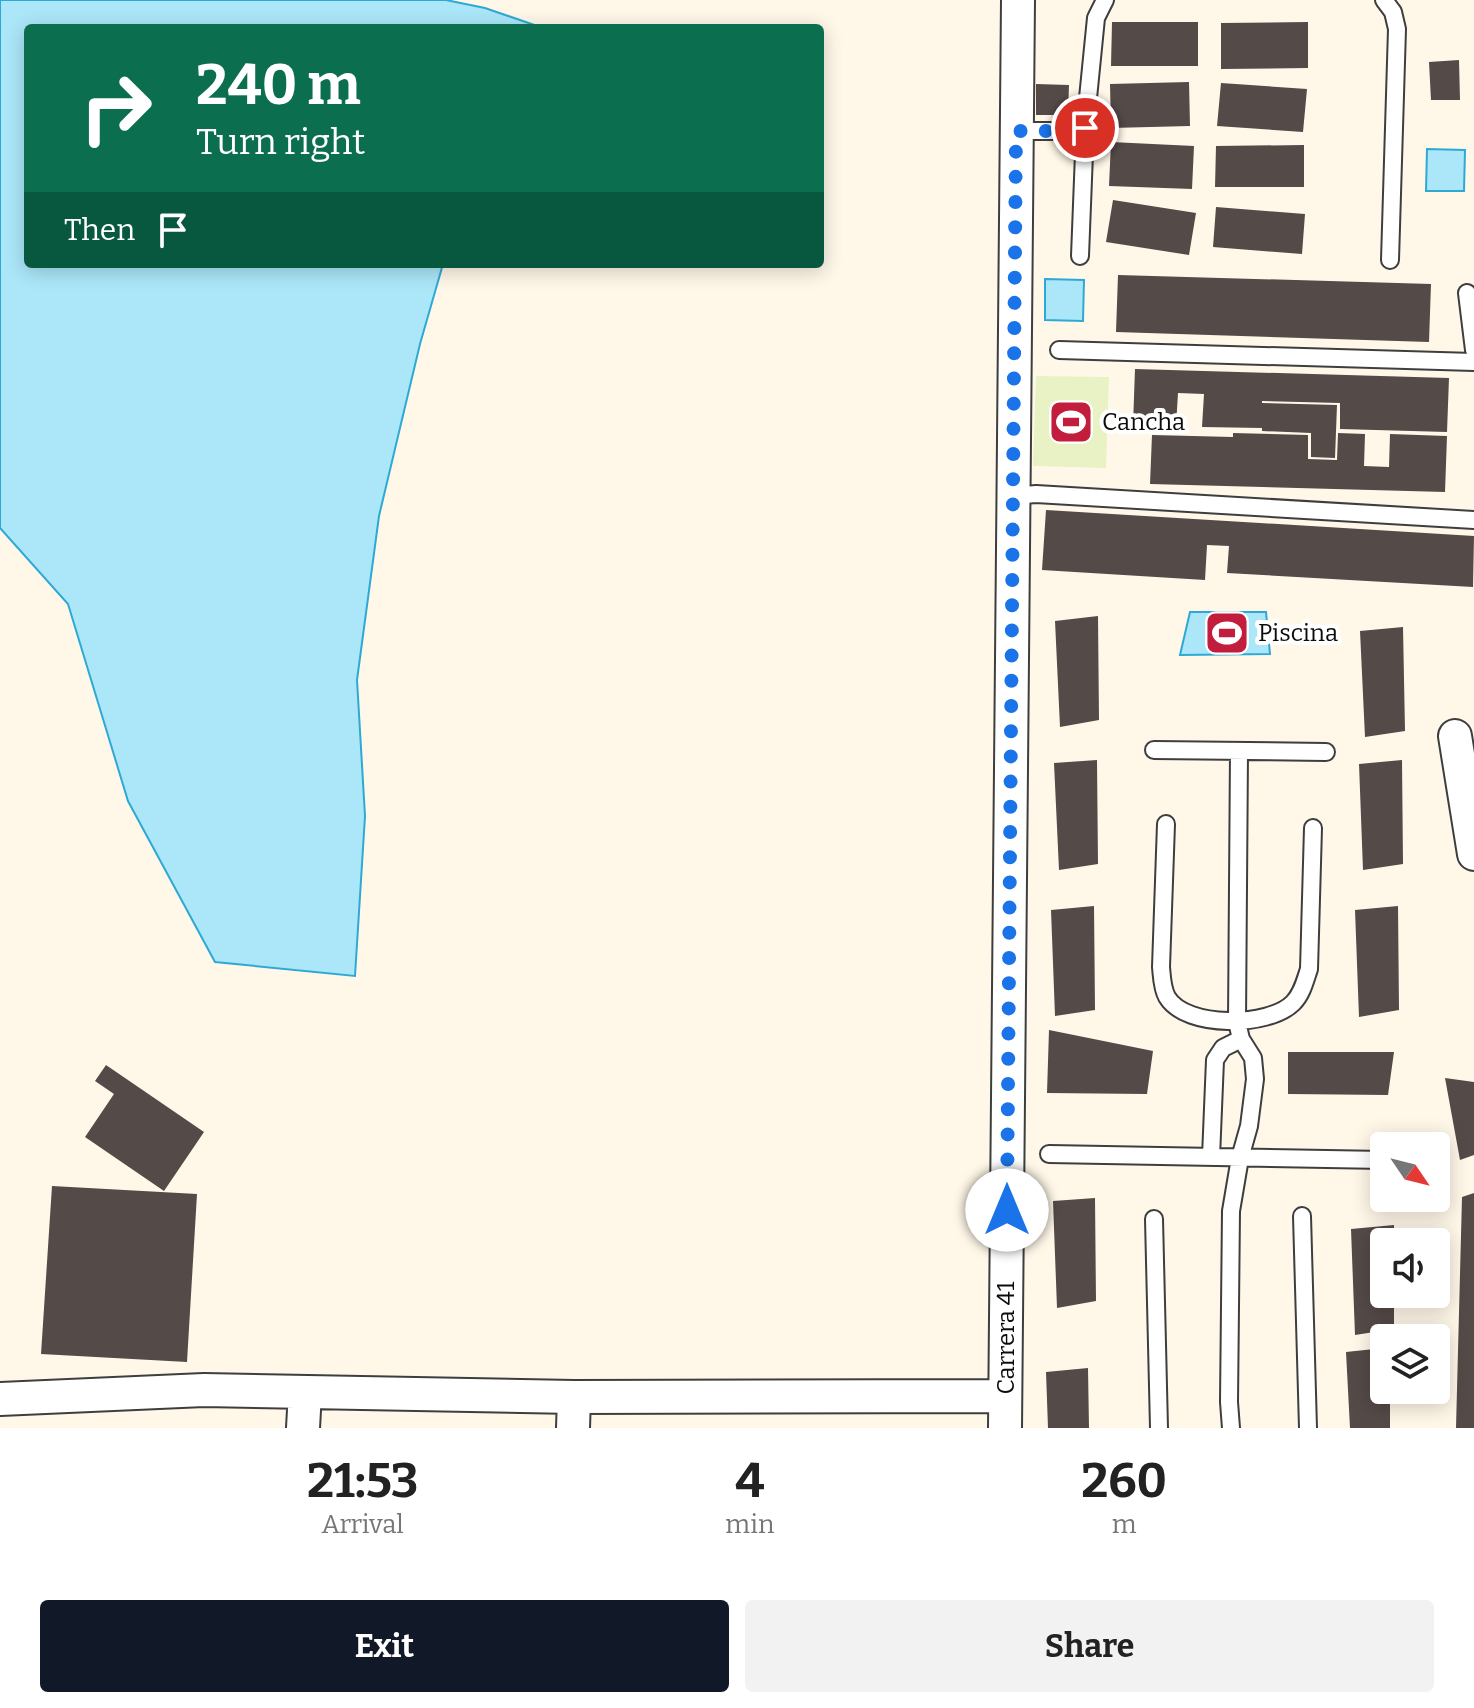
<!DOCTYPE html>
<style>
body{margin:0;font-family:Bitter,serif;background:#f2f2f2;color:#222;height:100vh;display:flex;flex-direction:column;font-size:30px;white-space:nowrap}
*{box-sizing:border-box;margin:0}
p{font-size:26px;color:#767676}
.icon{flex:none;width:44px;height:44px;fill:none;stroke:currentColor;stroke-width:2;stroke-linecap:round;stroke-linejoin:round}
.map{position:relative;height:1428px;overflow:hidden}
.sheet{display:flex;flex-direction:column;background:#fff;flex:1}
.sheet>*{flex:none}
.hud{position:absolute;left:24px;top:24px;width:800px;height:244px;border-radius:8px;box-shadow:0 4px 20px #0003;background:#0b6e4f;color:#fff;overflow:hidden}
.needle{width:52px;rotate:125deg}
.controls{position:absolute;left:1370px;top:1132px;display:grid;gap:16px}
.controls a{display:grid;place-items:center;width:80px;height:80px;border-radius:8px;background:#fff;box-shadow:0 4px 20px #0003;font-size:40px}
.pin{position:absolute;display:grid;place-items:center;width:68px;height:68px;color:#fff;margin:-34px;border:4px solid #fff;border-radius:50%;box-shadow:0 2px 8px #0007}
.me{position:absolute;width:88px;margin:-44px;rotate:0deg;stroke-linejoin:round;filter:drop-shadow(0 0 6px #0008)}
.turn{display:flex;align-items:center;gap:28px;height:168px;padding:0 40px;font-size:36px}
.turn .icon{width:104px;height:104px;stroke-width:2.5}
.turn b{display:block;font-size:56px;line-height:68px}
.then{display:flex;align-items:center;height:76px;padding:0 40px;background:#0003;gap:16px;font-size:30px}
.eta{display:flex;justify-content:space-evenly;align-items:center;height:136px;text-align:center}
.eta b{font-size:48px;font-weight:700;line-height:56px}
.primary-button{display:flex;gap:16px;margin-top:auto;padding:16px 40px}
.primary-button a{flex:1;height:92px;border-radius:8px;background:#111827;color:#fff;font-size:32px;font-weight:700;line-height:92px;text-align:center}
.primary-button a+a{background:#f2f2f2;color:#222}
.map>svg:first-child{display:block}
</style>
<div class="map">
<svg width="1474" height="1428" viewBox="0 0 1474 1428">
<rect width="100%" height="100%" fill="#fff8e9"/>
<path fill="#e8f2c4" d="M1036,376l73,1 -3,91 -73,-2z"/>
<path fill="#abe7f9" stroke="#2ea9d4" stroke-width="2" d="M0,0h446l39,8 58,20h-515v236h415l-23,80 -41,172 -22,164 8,136 -10,160 -140,-14 -87,-161 -60,-197 -68,-76z
M1427,149l38,1 -1,41h-38z
M1045,279l39,1 -1,41 -38,-1z
M1190,612h76l4,42 -90,1z"/>
<path fill="#544a47" d="M1112,22h86v44h-87z
M1308,22v46l-87,1v-46z
M1459,60l1,40h-29l-2,-38z
M1189,82l1,44 -79,2 -1,-44z
M1221,83l86,6 -4,43 -86,-6z
M1036,84l33,1 -1,30h-32z
M1111,142l83,4 -2,43 -83,-3z
M1304,145v42h-89l1,-41z
M1113,200l83,13 -7,42 -83,-13z
M1216,207l89,7 -3,40 -89,-7z
M1118,275l313,9 -2,58 -313,-10z
M1135,369l314,9 -2,54 -107,-3v-26l-78,-2v2l75,2 -2,53 -24,-1v-24l-49,-2v-3l-60,-1 2,-33 -26,-1 -2,33 -43,-1z
M1233,433l75,2v24l29,1 1,-27 27,1 -1,32 25,1 1,-33 57,2 -2,56 -295,-8 2,-49 81,2z
M1046,510l428,26 -1,51 -246,-14 2,-27 -22,-1 -2,35 -163,-10z
M1098,616l1,104 -39,7 -5,-106z
M1403,627l2,104 -40,6 -5,-106z
M1097,760l1,104 -39,6 -5,-107z
M1402,760l1,104 -40,6 -4,-106z
M1094,906l1,104 -40,6 -4,-106z
M1398,906l1,104 -40,7 -4,-107z
M1049,1030l104,21 -6,43 -100,-1z
M1288,1052h106l-6,43 -100,-1z
M106,1065l98,67 -40,59 -79,-54 29,-43 -19,-13z
M1445,1078l29,4v73l-14,5z
M52,1186l145,8 -10,168 -146,-8z
M1474,1193v235h-18l6,-231z
M1095,1198l1,103 -39,7 -4,-107z
M1394,1225v17h-10v52h10v35l-39,6 -4,-106z
M1384,1348v42h6v38h-40l-4,-76z
M1088,1368l1,60h-41l-2,-56z"/>
<g fill="none" stroke-linecap="round" stroke-linejoin="round">
<g stroke="#3e3e3e" stroke-width="20">
<path id="service" d="M1384,0l9,12 4,17 -7,231
M1016,131h49l20,-3
M1080,256l5,-128 11,-110 9,-18
M1467,293l7,57
M1059,350l415,12
M1013,496l23,-2 438,26
M1154,750l172,2
M1166,824l-5,143c1,10 1,21 6,30 19,32 102,30 126,6 9,-9 12,-22 16,-34l4,-141
M1049,1154l335,6
M1211,1157l4,-97 8,-12 18,-9
M1302,1216l6,212
M1154,1219l5,209
M1231,1428l-2,-26 2,-191 9,-53 9,-32 6,-47 -2,-21 -12,-19 -4,-17 2,-270"/>
</g>
<g stroke="#3e3e3e" stroke-width="36">
<path id="minor" d="M1455,736l19,118
M0,1399l204,-9 370,7 431,-1
M303,1428l2,-36
M573,1428l1,-31
M1005,1428l13,-1428"/>
</g>
<use href="#service" stroke="#fff" stroke-width="16"/>
<use href="#minor" stroke="#fff" stroke-width="32"/>
</g>
<g fill="none" stroke-linecap="round" stroke-linejoin="round">
<path stroke="#1a73e8" stroke-width="14" stroke-dasharray="0 25.2" d="M1007,1210l9,-1079h49l20,-3"/>
</g>
<defs>
<g id="stadium-square" transform="scale(2.3)"><rect x="-9" y="-9" width="18" height="18" rx="4" fill="#c21d3c" stroke="#fff"/><path d="M0-5a6.5 5 0 1 0 0 10a6.5 5 0 1 0 0-10ZM-3.5-1.8h7v3.6h-7Z" fill="#fff"/></g>
</defs>
<g fill-rule="evenodd">
<use href="#stadium-square" x="1071" y="422"/>
<use href="#stadium-square" x="1227" y="633"/>
</g>
<g text-anchor="middle" dominant-baseline="central" stroke-width="8" stroke-linejoin="round" paint-order="stroke">
<g font-size="24" fill="#0b0b0b" stroke="#fff" text-anchor="start">
<text x="1102" y="422">Cancha</text>
<text x="1258" y="633">Piscina</text>
</g>
<g font-size="24" fill="#0b0b0b" stroke="#fff">
<text transform="translate(1006 1338) rotate(-90)">Carrera 41</text>
</g>
</g>
</svg>
<div class="controls">
<a><svg class="needle" viewBox="-14 -14 28 28"><path d="M0-13l5 13h-10z" fill="#e53935"/><path d="M0 13l5-13h-10z" fill="#767676"/></svg></a>
<a><svg class="icon" aria-label="sound" viewBox="0 0 24 24"><path d="M4 9h4l5-4v14l-5-4H4zM17 9q2 3 0 6"/></svg></a>
<a><svg class="icon" aria-label="layers" viewBox="0 0 24 24"><path d="M12 4l9 5-9 5-9-5zM3 14l9 5 9-5"/></svg></a>
</div>
<div class="pin" style="left:1085px;top:128px;background:#d93025"><svg class="icon" aria-label="arrive" viewBox="0 0 24 24"><path d="M6 21V4h12l-3 4 3 4H6"/></svg></div>
<svg class="me" style="left:1007px;top:1210px" viewBox="-20 -20 40 40"><circle r="19" fill="#fff"/><path d="M0-13L10 11 0 6-10 11z" fill="#1a73e8"/></svg>
<div class="hud">
<div class="turn"><svg class="icon" aria-label="right" viewBox="0 0 24 24"><path d="M7 20v-9h11M14 6l5 5-5 5"/></svg><div><b>240 m</b>Turn right</div></div>
<div class="then">Then<svg class="icon" aria-label="arrive" viewBox="0 0 24 24"><path d="M6 21V4h12l-3 4 3 4H6"/></svg></div>
</div>
</div>
<section class="sheet">
<div class="eta">
<div><b>21:53</b><p>Arrival</p></div>
<div><b>4</b><p>min</p></div>
<div><b>260</b><p>m</p></div>
</div>
<div class="primary-button"><a>Exit</a><a>Share</a></div>
</section>
